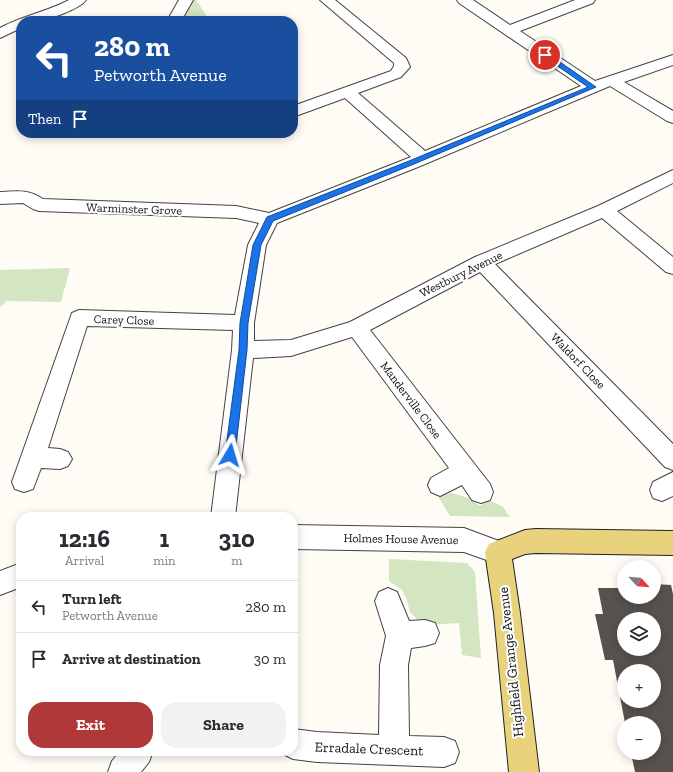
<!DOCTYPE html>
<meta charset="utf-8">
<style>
body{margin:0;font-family:"Zilla Slab",serif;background:#f2f2f3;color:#2b2b33;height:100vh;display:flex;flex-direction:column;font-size:15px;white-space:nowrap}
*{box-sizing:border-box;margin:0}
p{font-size:13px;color:#7c7c81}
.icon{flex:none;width:22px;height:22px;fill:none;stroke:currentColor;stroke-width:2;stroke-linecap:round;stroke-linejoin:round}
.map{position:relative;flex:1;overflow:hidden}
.side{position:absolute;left:16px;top:512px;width:282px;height:244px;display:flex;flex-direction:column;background:#fff;border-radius:16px;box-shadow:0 2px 10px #0003}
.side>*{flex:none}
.hud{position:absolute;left:16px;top:16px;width:282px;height:122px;border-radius:16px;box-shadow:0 2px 10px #0003;background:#1a4fa0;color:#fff;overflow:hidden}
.needle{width:26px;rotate:116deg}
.buttons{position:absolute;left:617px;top:560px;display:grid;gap:8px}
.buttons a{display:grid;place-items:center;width:44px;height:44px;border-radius:50%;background:#fff;box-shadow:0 2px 10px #0003;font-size:20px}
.pin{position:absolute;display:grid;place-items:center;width:34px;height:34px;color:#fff;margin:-17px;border:2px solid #fff;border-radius:50%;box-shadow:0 1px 4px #0007}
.me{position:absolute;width:44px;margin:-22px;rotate:7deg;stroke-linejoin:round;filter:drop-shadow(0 0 3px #0008)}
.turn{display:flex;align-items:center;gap:14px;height:84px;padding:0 12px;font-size:18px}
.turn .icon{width:52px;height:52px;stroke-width:2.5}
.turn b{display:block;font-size:28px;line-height:34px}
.then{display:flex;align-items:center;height:38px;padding:0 12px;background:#0003;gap:8px;font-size:15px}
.eta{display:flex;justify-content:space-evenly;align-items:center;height:68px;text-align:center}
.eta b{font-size:24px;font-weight:700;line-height:28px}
.action{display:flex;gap:8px;margin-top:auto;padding:8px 12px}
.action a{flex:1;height:46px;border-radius:16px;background:#b03839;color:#fff;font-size:16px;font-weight:700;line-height:46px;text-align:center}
.action a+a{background:#f2f2f3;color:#2b2b33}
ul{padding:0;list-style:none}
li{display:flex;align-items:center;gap:12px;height:52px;padding:0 12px;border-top:1px solid #e1e1e2}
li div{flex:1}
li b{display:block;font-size:15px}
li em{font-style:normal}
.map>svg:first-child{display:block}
</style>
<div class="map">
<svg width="673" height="772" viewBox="0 0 673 772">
<rect width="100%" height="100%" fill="#fefcf5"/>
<path fill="#d3e5c1" d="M186,0h10l14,21h-36z
M70,268l-9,34 -54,-1 -7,6v-37z
M452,493l17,5 11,8 9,-6 14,7 7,10 -60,-1 -11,-18 1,-3z
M389,559l78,4 8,9 6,86 -19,-3 -3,-32 -32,2 -10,-6 -7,-7 -3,-12 -5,-10 -13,-9z"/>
<path fill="#58524e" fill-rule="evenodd" d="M623,584h1v13h30v-13l17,1 2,9v178h-38l-4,-19h23v-30h-29l-12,-63h-8l-10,-46h8l-5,-26h25zM624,619h30v30h-30zM624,671h30v30h-30z"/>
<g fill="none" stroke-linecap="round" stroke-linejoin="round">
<g stroke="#434343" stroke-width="2">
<path id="minor" d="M69,0h17c-6,9 -38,20 -49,21 -5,0 -11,0 -16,0v7l-21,10v-10c22,-12 46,-16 69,-28z
M179,0h14l-12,21h-14z
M320,0h15l71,58 4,9 -9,10 -43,16 67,58 156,-65 -122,-83 -2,-3h16l37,25 65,-25h20l-2,3 -73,28 75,50 78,-26v10l-49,17 49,29v12l-6,-2 -57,-35 -192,81 -141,56 -11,22 -12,78v18l37,-1 59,-18 125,-65 123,-51 75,-36v13l-56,28 56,46v17l-7,-2 -64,-54 -107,46 178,180v26l-8,-3 -185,-195 -110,58 120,154 3,8 -3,8 -9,3 -9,-3 -10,-15 -22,11 -9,-4 -3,-7 3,-7 18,-10 -97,-131 -61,19 -38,2 -18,159h-24l21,-167 1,-20 -146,-4 -39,122 12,1 8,3 4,7 -4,7 -8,3 -19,-1 -8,21 -9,3 -9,-3 -3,-7 60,-169 7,-3 156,5 13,-70 11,-22 -23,-5 -197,-7 -6,-2 -10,-6 -23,1v-12c18,-1 28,-3 43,7l193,7 33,7 142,-56 -66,-59 -52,19v-11l98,-35 3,-5v-3z
M673,472v24l-11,5 -9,-3 -3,-8 3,-8z
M293,525l171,3 43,16 4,8 -4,8 -9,4 -34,-12 -171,-3z
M21,563v24l-21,8v-24z
M388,588l9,4 12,29 16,-1 10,3 4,10 -4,10 -10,3 -14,2 -3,17 1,71 35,1 11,4 4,11 -4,11 -11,4 -127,-5 -24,-3 -10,-5 -2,-3h12v-22l24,3 62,3 1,-70 6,-29 -11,-35 4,-9z
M120,751h33l-4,11 -8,10h-33l4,-11z"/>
</g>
<g stroke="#212121" stroke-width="2">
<path id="major" d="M536,529l137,2v24l-137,-2 -11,1 -13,5 8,54 19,159h-30l-15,-159 -9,-61 4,-8 36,-14z"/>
</g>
<use href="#minor" fill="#fff" fill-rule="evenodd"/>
<use href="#major" fill="#e8d27b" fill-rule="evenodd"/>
</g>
<path fill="#1a73e8" stroke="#114b97" d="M543,53h4l49,34 -182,77 -141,57 -12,24 -13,78 -1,27 -12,105 -1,3 -4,1 -3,-1 -2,-3 14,-105 1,-27 13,-78 14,-28 142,-56 179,-74 -45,-31z"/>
<g text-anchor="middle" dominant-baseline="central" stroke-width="4" stroke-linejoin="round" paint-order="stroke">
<g font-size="12" fill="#101010" stroke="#fff">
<text transform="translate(134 209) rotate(2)">Warminster Grove</text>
<text transform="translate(461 274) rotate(-26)">Westbury Avenue</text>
<text transform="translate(124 320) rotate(2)">Carey Close</text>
<text transform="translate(578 361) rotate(46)">Waldorf Close</text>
<text transform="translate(411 400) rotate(53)">Manderville Close</text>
<text transform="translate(401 539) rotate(1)">Holmes House Avenue</text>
</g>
<g font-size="14" fill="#101010" stroke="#fff">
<text transform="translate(511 662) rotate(-96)">Highfield Grange Avenue</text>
<text transform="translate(369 749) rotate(2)">Erradale Crescent</text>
</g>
</g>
</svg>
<div class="buttons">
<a><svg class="needle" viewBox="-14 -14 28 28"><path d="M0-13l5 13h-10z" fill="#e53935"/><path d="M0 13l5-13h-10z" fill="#7c7c81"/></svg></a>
<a><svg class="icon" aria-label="layers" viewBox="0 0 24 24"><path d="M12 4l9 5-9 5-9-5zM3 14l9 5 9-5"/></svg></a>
<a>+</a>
<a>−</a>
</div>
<div class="pin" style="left:545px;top:55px;background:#d93025"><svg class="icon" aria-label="arrive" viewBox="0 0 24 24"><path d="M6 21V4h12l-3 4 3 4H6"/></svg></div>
<svg class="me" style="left:230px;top:455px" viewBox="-20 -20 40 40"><path d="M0-17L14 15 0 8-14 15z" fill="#1a73e8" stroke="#fff" stroke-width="4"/></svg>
<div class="hud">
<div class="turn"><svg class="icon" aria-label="left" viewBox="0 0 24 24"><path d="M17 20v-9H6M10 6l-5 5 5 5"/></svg><div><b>280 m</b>Petworth Avenue</div></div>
<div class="then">Then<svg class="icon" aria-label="arrive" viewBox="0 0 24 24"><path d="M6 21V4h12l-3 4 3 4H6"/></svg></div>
</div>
<section class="side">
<div class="eta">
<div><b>12:16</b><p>Arrival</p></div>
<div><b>1</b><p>min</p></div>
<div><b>310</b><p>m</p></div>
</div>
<ul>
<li><svg class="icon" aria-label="left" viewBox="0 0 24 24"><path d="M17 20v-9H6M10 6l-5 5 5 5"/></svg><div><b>Turn left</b><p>Petworth Avenue</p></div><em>280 m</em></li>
<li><svg class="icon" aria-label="arrive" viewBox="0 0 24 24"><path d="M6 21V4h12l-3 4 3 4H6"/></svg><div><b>Arrive at destination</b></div><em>30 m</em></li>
</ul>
<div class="action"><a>Exit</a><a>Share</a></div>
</section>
</div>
